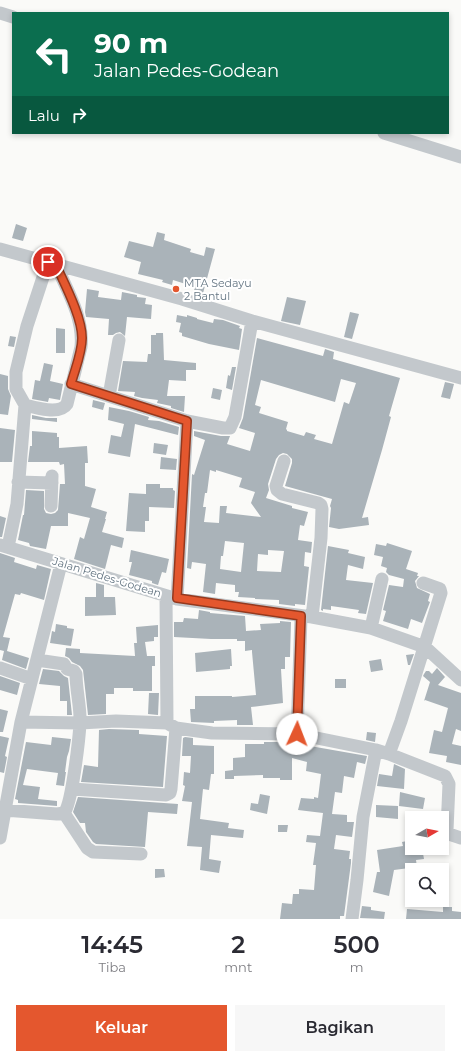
<!DOCTYPE html>
<html lang="id">
<style>
body{margin:0;font-family:Montserrat,sans-serif;background:#f7f7f7;color:#2b2b33;height:100vh;display:flex;flex-direction:column;font-size:15px;white-space:nowrap}
*{box-sizing:border-box;margin:0}
p{font-size:13px;color:#7c7c81}
.icon{flex:none;width:22px;height:22px;fill:none;stroke:currentColor;stroke-width:2;stroke-linecap:round;stroke-linejoin:round}
.map{position:relative;height:919px;overflow:hidden}
.panel{display:flex;flex-direction:column;background:#fff;flex:1}
.panel>*{flex:none}
.top-card{position:absolute;left:12px;top:12px;width:437px;height:122px;border-radius:0px;box-shadow:0 2px 6px #0003;background:#0b6e4f;color:#fff;overflow:hidden}
.needle{width:26px;rotate:81deg}
.fabs{position:absolute;left:405px;top:811px;display:grid;gap:8px}
.fabs a{display:grid;place-items:center;width:44px;height:44px;border-radius:0px;background:#fff;box-shadow:0 2px 6px #0003;font-size:20px}
.pin{position:absolute;display:grid;place-items:center;width:34px;height:34px;color:#fff;margin:-17px;border:2px solid #fff;border-radius:50%;box-shadow:0 1px 4px #0007}
.me{position:absolute;width:44px;margin:-22px;rotate:2deg;stroke-linejoin:round;filter:drop-shadow(0 0 3px #0008)}
.turn{display:flex;align-items:center;gap:14px;height:84px;padding:0 16px;font-size:18px}
.turn .icon{width:52px;height:52px;stroke-width:2.5}
.turn b{display:block;font-size:28px;line-height:34px}
.then{display:flex;align-items:center;height:38px;padding:0 16px;background:#0003;gap:8px;font-size:15px}
.eta{display:flex;justify-content:space-evenly;align-items:center;height:68px;text-align:center}
.eta b{font-size:24px;font-weight:600;line-height:28px}
.primary-button{display:flex;gap:8px;margin-top:auto;padding:8px 16px}
.primary-button a{flex:1;height:46px;border-radius:0px;background:#e4572e;color:#fff;font-size:16px;font-weight:600;line-height:46px;text-align:center}
.primary-button a+a{background:#f7f7f7;color:#2b2b33}
.map>svg:first-child{display:block}
</style>
<div class="map">
<svg width="461" height="919" viewBox="0 0 461 919">
<rect width="100%" height="100%" fill="#fafaf8"/>
<path fill="#aab3b9" fill-rule="evenodd" d="M16,224l11,4 -4,13 -11,-3z
M157,232l8,2 -1,6 27,9 -1,3 14,4 2,-9 9,2 -13,48 -9,-3 2,-7 -22,-7 -1,5 -10,-3 1,-2 -25,-6 3,-12 -17,-5 5,-16 24,6z
M87,289l12,2 -1,6 23,3 1,-8 15,3v2l9,1 -1,6 7,1 -1,14 -24,-2 -2,19 -5,-4 -4,1 -3,2h-5l1,-16 -23,-2 -1,-5z
M287,297l19,4 -6,24 -19,-4z
M350,312l9,2 -7,25 -8,-2z
M177,315l10,2v-2l10,3v1l16,4 1,-4 9,1 17,6 -1,2 3,1 -3,21 -30,-6 -27,-8v-3l-3,-1 2,-9 -5,-1z
M56,328l9,1v24h-9z
M156,333h7l1,27 32,3v7h-10v11l-17,-1 -2,16h18l-1,16 -13,-4v-2l-14,-3 1,-3 -16,-2 -8,-2 1,-4 -17,-1 5,-30 24,1 1,-8h3v-19h5z
M10,336l6,1 -2,10 -6,-1z
M257,338l66,18 2,-7 9,3 -1,7 67,19 -11,38 2,1 -9,33 -20,68 6,-1 1,8 -30,4 -10,-2 2,-19 -1,-2 2,-7 -47,-13 7,-23v-4l-5,-5 -4,-1 -4,2 -3,4 -8,25 1,6 -3,8 26,8v2l16,4 -4,14 -4,-1 -2,15 14,2 -1,11 -6,-1 -1,14 5,1 -4,38 -10,-1v2l-16,-2v-4l-24,-1v-1l-17,-1 1,-5h-4v-7l-19,-2 -1,11 -12,-2 3,-28 -14,-2 -1,7 -4,-1 5,-94 2,1 11,-35 -11,-4v-5l27,5h9l-3,8 23,7 5,-18 -16,-5 4,-10zM341,379l15,4 -7,21 -5,-2 -12,42 -18,-5 2,-4 -10,-3 -2,4 -17,-5v-1l-1,-1 2,-7 -29,-9 2,-6 -6,-2 6,-25 74,22zM210,470l6,2v-2l26,8 -3,9 16,5 -4,11 10,14 -35,-4 1,-7h-7l-1,17 -15,-1 2,-15h-3l2,-14h2zM225,541l19,2 -3,29 -21,-3 1,-13h2zM268,550l16,1 -3,21 -24,-1 1,-17 10,1z
M44,363l9,2 -3,16 13,3 -3,16 -11,-2 -1,4 -16,-3 3,-19 5,1z
M232,367h4l-4,23 -6,-2 2,-13 2,1z
M0,374l8,2v13l3,7 -3,19 -8,-1z
M445,382l9,2 -4,15 -9,-2z
M213,388l9,2 -2,10 -9,-2z
M93,400l12,3 -2,7 -11,-3z
M109,407l20,4 20,6 -1,3 11,1 20,6 -1,8 -43,-11 -5,33 -22,-4 3,-18 10,2 3,-13 -16,-4z
M32,415l14,3h11v4l-25,-3z
M0,428l15,2 -3,32h-12z
M32,431l25,2v4h2v11l28,-2 1,17h-3v23l11,3 -5,18 16,5 -2,7h1l-4,13 22,6 -2,10 -11,-3 -6,24 -31,-10 6,-22 4,2 6,-21 -22,-5v13h-17l-5,23 -16,-3 -1,-3 -11,-3 5,-25h1l2,-25 18,1v18l2,4 5,1 4,-1 3,-3 2,-26h5l-1,-20 -4,1 -1,-3h-31l2,-16h2z
M154,443l14,2 -2,10 -13,-2z
M161,457l16,2 -1,11 -16,-1z
M146,484h14v4h13v2l2,1 -1,17 -25,-1v14h-4v11l-19,-1 3,-38 17,1z
M0,516l6,2 -4,19h-2z
M387,543l25,8 -6,18 12,4 -1,3h2l-4,5 2,7 13,6 -2,7 2,1 -8,21 -11,-4 -3,10 -25,-8 3,-10 -3,-1 6,-25 14,2 1,-8 -15,-4 -3,-3 1,-4 -6,-2 2,-9 -9,-2 2,-11 10,2z
M328,546l21,4 -1,3 17,4 -2,12 -15,-4 -2,15 27,3 -7,31 -8,-1 1,-3 -28,-4v4l-8,-1v2l-2,-1z
M131,550l38,9 -3,14 -4,-1 -4,13 -6,-2v-2l-23,-6 3,-13h-3z
M0,553l15,5 -1,4 22,7 1,-4 14,4 -7,31 -23,-7 -1,2 -5,-1 -12,43 7,1 -3,13 22,7 -3,11 -24,-9 2,-9 -4,-1z
M96,583l8,2v12h11l1,18 -31,1v-19h11z
M199,610l11,2v1l35,3 1,15 15,-1 -1,-6 20,-1v-2l11,1 -1,35h-5v12h-4l2,34 -32,4 2,18h-16v-5l-23,1v2l-23,-1 -1,-13h5v-13h37v1l24,-2 -4,-43v-2l-7,1v-10h-8v-2h-26l-37,-2v-15h9l1,-4 14,1z
M56,624l11,2v2l7,1 -3,17 -21,-3 2,-12 3,1z
M158,625v12h-4v4l-9,1 2,14h8v10h-3v25h-19v-3h-19v6h-8v20l-18,1 -5,-45 -3,-4 -8,-4 -3,-4 -4,-2 1,-8 14,1v4l55,3 -1,-13h3l-1,-16z
M231,649l1,17h-2v3l-34,3 -1,-19z
M414,654l-4,11h-2l-2,-10z
M381,659l2,11 -12,2 -2,-11z
M437,668l8,9 -7,8 23,8v38l-5,-2 -4,15 9,2v19l-15,-3 1,-6 -18,-3 5,-23 8,2 6,-24 -23,-8 -1,1 6,-19 -7,-6 1,-2 2,-3h3l3,3z
M43,669l16,2 5,5 4,2 4,37h-5v-14h-7v-15l-21,-2z
M0,676l20,7 -3,12 -17,-5z
M335,679h11v9h-11z
M149,693h10l-1,22 -10,-1z
M0,709l8,2 -5,21h-3z
M109,729l30,1v4l28,2 -4,51 -82,-5 3,-17 14,2 1,-37z
M367,732l9,1 -1,9 -9,-2z
M0,736l9,2 -4,18 2,1 -3,16 -4,-1z
M52,737l19,2 -2,12 -2,6 -2,15h1l-2,14 -8,-1 2,-12 -31,-4 -4,16 17,2 -2,12 19,2v5l-39,-3v-3l-3,-1 11,-57 25,3z
M185,737l8,1v7l21,1v28h-3l-2,16 -6,-1 -3,30 29,4 -1,5 16,2 -1,8 -32,-3 -2,24 12,2 -2,12 -19,-3 2,-23 -15,-1 5,-44 -10,-1 3,-15 -2,-1 1,-13 6,1 1,-17h-9l1,-18z
M264,742h33l13,3v1l57,10 -2,8 -8,-2 -3,16 -10,-2 -2,17 -7,-1 -3,22 15,1v7h7l-2,15 -16,-2 -2,14 16,2 -1,8h2v4l-7,53h-4v3h-60l2,-16 10,1 1,-10h6v-5l15,1 2,-25h-3l3,-22 -10,-1 1,-7 13,1 3,-23 -25,-3 3,-12 13,1v-2l4,1 3,-24 -15,-3 1,-9 -15,-4v22h-12v-2h-17v-3l-29,1v3h-9v-8l8,-1v-12l12,-1v-13h19z
M394,764l11,5 -1,20 -27,-3 2,-12 13,2z
M400,792l25,6 -2,11 -24,-3z
M260,794l10,2 -3,18 -17,-4 1,-7 7,1z
M78,797l100,7 -1,10 -29,-2 -3,35 -49,-3 -3,-2 -7,-10 -1,-9h-5l-7,-11z
M376,805l22,1v13l-22,-2z
M278,825h10l-1,7h-9z
M412,840v8h10l2,11 -8,1 1,7 -23,3 -5,26 -16,-4 4,-20h3l-3,-22 26,-4 -1,-4z
M155,869h9l1,8 -10,1z
M362,906l9,1v3l14,2 -1,7 -24,-1z
M443,907h9v4l9,1v7h-55l1,-10 36,3z"/>
<g fill="none" stroke-linecap="round" stroke-linejoin="round">
<path stroke="#c3c8cc" stroke-width="13" d="M0,13l13,4
M384,133l77,24
M0,249l182,50 70,22 209,57
M48,262l-21,64 -11,46v17l9,16c11,3 35,10 42,-1l14,-57c3,-29 -14,-57 -25,-82
M71,384l116,37 36,7h7l5,-11 17,-96
M109,396l10,-56
M284,461l-8,25 1,4 5,4 36,9 3,2 1,4 -1,29 -9,79
M18,482l34,1
M51,506l1,-30
M0,545l177,54 135,18 59,11 54,19 36,33
M8,547l9,-43 8,-99
M166,596l1,127
M177,599l10,-178
M371,628l11,-49
M0,668l32,11
M21,722l59,1 36,-2 51,2 9,5 36,5 85,1 79,16 13,4 12,-33 40,-128 -1,-4 -17,-6
M297,734l4,-117
M389,754l56,22 4,8 -2,46 2,4 12,4
M72,789l94,6 4,-2 1,-4 5,-61
M4,810l53,4 7,-1c8,-9 15,-74 16,-89 1,-16 -4,-33 -4,-50l-2,-3 -7,-2 -3,-5 -27,-4
M64,813l23,35 6,4 48,2
M0,838l21,-116 40,-158
M352,919l5,-39 6,-63 13,-67"/>
</g>
<g fill="none" stroke-linecap="round" stroke-linejoin="round">
<g stroke="#94391e" stroke-width="10">
<path id="route" d="M48,262l8,3c9,20 26,52 26,73 0,15 -7,31 -11,46l116,37 -10,177 124,18 -4,118"/>
</g>
<use href="#route" stroke="#e4572e" stroke-width="7"/>
</g>
<circle fill="#e4572e" stroke="#fff" stroke-width="1.5" cx="176" cy="289" r="4"/>
<g text-anchor="middle" dominant-baseline="central" stroke-width="4" stroke-linejoin="round" paint-order="stroke">
<g font-size="11" fill="#657683" stroke="#fff" text-anchor="start">
<text x="184" y="283">MTA Sedayu<tspan x="184" dy="13">2 Bantul</tspan></text>
</g>
<g font-size="11" fill="#657683" stroke="#fff">
<text transform="translate(107 577) rotate(17)">Jalan Pedes-Godean</text>
</g>
</g>
</svg>
<div class="fabs">
<a><svg class="needle" viewBox="-14 -14 28 28"><path d="M0-13l5 13h-10z" fill="#e53935"/><path d="M0 13l5-13h-10z" fill="#7c7c81"/></svg></a>
<a><svg class="icon" aria-label="search" viewBox="0 0 24 24"><circle cx="10" cy="10" r="6"/><path d="M15 15l6 6"/></svg></a>
</div>
<div class="pin" style="left:48px;top:262px;background:#d93025"><svg class="icon" aria-label="arrive" viewBox="0 0 24 24"><path d="M6 21V4h12l-3 4 3 4H6"/></svg></div>
<svg class="me" style="left:297px;top:734px" viewBox="-20 -20 40 40"><circle r="19" fill="#fff"/><path d="M0-13L10 11 0 6-10 11z" fill="#e4572e"/></svg>
<div class="top-card">
<div class="turn"><svg class="icon" aria-label="left" viewBox="0 0 24 24"><path d="M17 20v-9H6M10 6l-5 5 5 5"/></svg><div><b>90 m</b>Jalan Pedes-Godean</div></div>
<div class="then">Lalu<svg class="icon" aria-label="right" viewBox="0 0 24 24"><path d="M7 20v-9h11M14 6l5 5-5 5"/></svg></div>
</div>
</div>
<section class="panel">
<div class="eta">
<div><b>14:45</b><p>Tiba</p></div>
<div><b>2</b><p>mnt</p></div>
<div><b>500</b><p>m</p></div>
</div>
<div class="primary-button"><a>Keluar</a><a>Bagikan</a></div>
</section>
